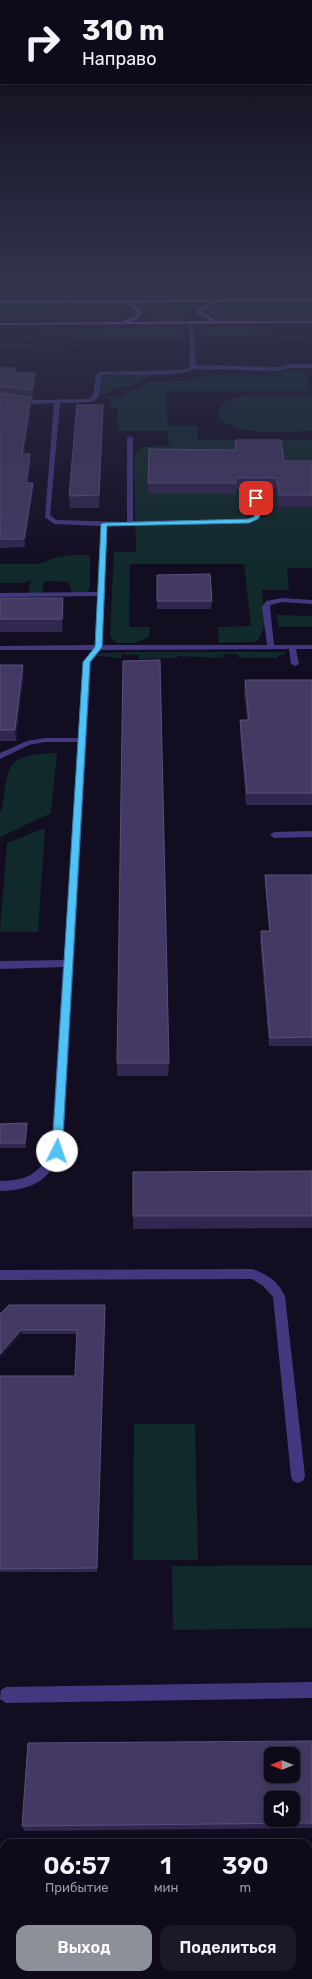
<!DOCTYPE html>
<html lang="ru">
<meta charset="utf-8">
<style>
body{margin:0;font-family:Rubik,sans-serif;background:#1c1827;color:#f1f3f6;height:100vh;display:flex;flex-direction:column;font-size:15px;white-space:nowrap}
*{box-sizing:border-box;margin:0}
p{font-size:13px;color:#9b9aa2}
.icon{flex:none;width:22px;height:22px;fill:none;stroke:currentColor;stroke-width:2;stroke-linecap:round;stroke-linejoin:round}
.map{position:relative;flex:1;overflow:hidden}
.sheet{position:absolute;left:0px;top:1839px;width:312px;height:140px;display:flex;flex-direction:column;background:#0e0a1a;border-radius:12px 12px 0 0;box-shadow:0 2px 10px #0003,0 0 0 1px #2e2b39}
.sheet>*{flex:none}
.hud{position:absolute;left:0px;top:0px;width:312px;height:84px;box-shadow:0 2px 10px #0003,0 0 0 1px #2e2b39;background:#0e0a1a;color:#f1f3f6;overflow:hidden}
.needle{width:26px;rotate:270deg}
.tools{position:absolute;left:264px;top:1747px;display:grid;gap:8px}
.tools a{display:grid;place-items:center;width:36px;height:36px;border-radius:8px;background:#0e0a1a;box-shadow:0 2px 10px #0003,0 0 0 1px #2e2b39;font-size:20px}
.pin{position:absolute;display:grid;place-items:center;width:34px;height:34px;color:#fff;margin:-17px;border-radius:8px;box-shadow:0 2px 6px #0006}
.me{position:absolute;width:44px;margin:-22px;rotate:4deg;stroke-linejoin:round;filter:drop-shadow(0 0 3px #0008)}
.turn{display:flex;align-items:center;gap:14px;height:84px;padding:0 16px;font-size:18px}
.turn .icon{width:52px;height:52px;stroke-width:2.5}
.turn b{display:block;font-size:28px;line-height:34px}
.eta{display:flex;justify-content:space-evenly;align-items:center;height:68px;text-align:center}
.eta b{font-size:24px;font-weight:600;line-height:28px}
.primary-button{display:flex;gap:8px;margin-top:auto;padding:8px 16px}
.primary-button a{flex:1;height:46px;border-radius:12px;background:#8c9099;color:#fff;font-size:16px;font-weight:600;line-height:46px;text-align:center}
.primary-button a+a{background:#1c1827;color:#f1f3f6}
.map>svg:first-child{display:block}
</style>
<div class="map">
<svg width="312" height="1979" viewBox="0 0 312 1979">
<rect width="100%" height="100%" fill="#130d22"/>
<path fill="#102a2b" d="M18,291h43l1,1 -2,3 -5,2h-38z
M75,291h147v3l-69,3 -77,-1z
M113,305l7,2 3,4 -4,6 -7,1h-112v-12z
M142,305h49l-4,2 -1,6 9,5h-52l5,-6z
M217,305h95v13h-91l-8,-3 -4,-4 1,-2z
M109,327h65l8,5v7l-174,1 12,-5 48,-2z
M207,327h47l19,8 36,-1 1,4 -113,-1 -2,-2 4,-5z
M0,343h73l7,2 -80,1z
M286,369l1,3 18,-1 5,20h-144l2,35h29l1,14h114v128h-25l2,22h-27c1,17 7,40 -6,52l-37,1 -1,-16 33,-1 -7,-62h-114l-1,63h21l-1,10 -14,6h-18l-7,-7 4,-84h22l-2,-92 3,-9 6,-4 26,-2 -1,-14h-49l-2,-23 -7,2 1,-11 -4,-1 6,-3 3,3 6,-1 26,-15 37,-1 17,-5h72z
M114,375h35l-14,10 -20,3 -9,6h-5l1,-16z
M252,395h60v36c-25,0 -75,7 -93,-14v-8c6,-11 21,-13 33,-14z
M71,555h19v31l-2,6 -16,1 -3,-11 -25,-1 -2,12h-14l3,-13 -9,3h-22v-19h39l15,-6z
M276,615l36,1v11h-33z
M131,652h154v3h-7v3h-39l-1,-4h-15v4l-45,-2 -1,2 -38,1v-4l-17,-1 -1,4 -24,-2 4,-3z
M57,753l-6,60 -51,24v-26h2c6,-46 3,-57 55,-58z
M45,828l-7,104h-38l7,-89z
M134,1424h61l3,136h-65z
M312,1565v63l-139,2 -1,-64z
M308,1943h4v36h-307v-4h303z"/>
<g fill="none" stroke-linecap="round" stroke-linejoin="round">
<path fill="#413880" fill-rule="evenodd" d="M68,291h4l-1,10 -2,1 -2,-1z
M227,291h4l2,11 -4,-1z
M191,322l2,1 3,42 82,2 11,-3h23v4h-23l-11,3 -84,-2c-18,9 -68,5 -91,6l-1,1 -3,20 -7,6 -32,1 -10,112 6,5 71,2v-84l3,-2 3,2v83l115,-2 5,-2 2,-3 -2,-16 5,-1 3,17 -3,5 -9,4 -142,3 -4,119h164l-5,-38 4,-6 16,-3 30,2v4l-30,-2 -11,3 -1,2 4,38h38v4h-16l3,15 -4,2 -4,-2 -2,-15 -188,1 -10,12 -28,489c-15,30 -30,39 -63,40v-10c27,-1 38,-6 51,-30l12,-184 -63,2v-8l64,-1 14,-218h-33l-16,3 -29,14v-6l27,-12 18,-3h33l5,-76 10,-12h-93v-4l95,-1 3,-49 -98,1v-4l98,-1 3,-66 -47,-2 -9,-7 9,-114 -20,1 -34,-5v-4l34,5 55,-1 4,-4 3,-20 4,-3 84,-2 6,-4 -1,-43z
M312,831v6l-38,1 -4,-3 4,-3z
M252,1269c15,5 26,12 33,27l20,180 -2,5 -5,2 -5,-2 -2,-5 -18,-179 -10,-11 -11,-7 -252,1v-10z
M312,1682v16l-306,5 -6,-4 1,-9 5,-3z"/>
<path fill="#ce56fe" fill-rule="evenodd" d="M312,299v2l-98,1v2l-12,6v2l15,9h95v2l-312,2v-2l123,-1v-2l9,-2 5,-4v-3l-6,-5 -7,-3h-124v-2zM210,302l-13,7 1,5 14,7 -83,1 7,-2 5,-6v-3l-6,-7 -5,-1z"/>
</g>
<path fill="#32274f" d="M0,368l16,5h19v8l-2,17h-2l1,7 -8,49 7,9 -3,20 5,8 -8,56 -25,1z
M103,416l-4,92h-29l-1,-12z
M235,440l49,21h28v46h-34l-2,-18h-40v5h-88l1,-45 85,1z
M157,575l55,26 -1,8h-54z
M0,598l64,13 -2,21h-62z
M0,665l24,11 -8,65h-16z
M245,680h67v125h-66l-6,-73v-12h7l-3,-28z
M265,875h47v171h-43l-9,-106 1,-9h8l-4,-48z
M117,1063h52l-1,13h-51z
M27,1123v5l-1,20h-26v-24z
M312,1171v57l-179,1v-13z
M105,1305l-8,267h-97v-196h75l2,-42h-55l-22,-20z
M312,1741v87l-287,3 -3,-5z"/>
<path fill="#1e1535" d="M35,373v8l-2,17 -1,-8z
M31,397l1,8 -9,58 -1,-9z
M103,405v11l-4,92v-13z
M30,454l1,9 -5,28v-8z
M33,483v8l-8,56 -1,-8z
M63,598l1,13 -2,21v-13z
M23,665l1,11 -8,65 -1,-11z
M27,1123v5l-1,20 -1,-5z
M105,1305l1,4 -9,263v-4z
M21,1330l1,4 -22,25v-5z"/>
<path fill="#433962" stroke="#5b507b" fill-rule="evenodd" d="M0,368h15l-1,5h21l-3,17 -32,-4z
M0,393l31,4 -9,57h8l-4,29h7l-9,56h-24z
M77,405h26l-4,90 -30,1z
M235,440h46l3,21h28v34h-33l-2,-17h-41v5h-88l1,-34 87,1z
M210,574l2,27h-55v-26z
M0,598h63l-1,21h-62z
M160,660l9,403h-52l6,-402z
M0,665h23l-8,65h-15z
M245,680h67v113h-65l-7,-73h9z
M265,875h47v162l-42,1 -9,-107h9z
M27,1123l-2,20h-25v-19z
M312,1171v45h-179v-44z
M9,1305h96l-8,263 -97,1v-193h75l2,-46h-56l-21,24v-40z
M312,1741v82l-290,3 6,-83zM271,1754h22v22h-22zM271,1798h22v22h-22z"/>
<linearGradient id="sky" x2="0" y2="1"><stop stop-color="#0a0713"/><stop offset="0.51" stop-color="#33354f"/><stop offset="1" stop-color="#33354f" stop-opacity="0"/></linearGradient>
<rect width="312" height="568" fill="url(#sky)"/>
<path fill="#4fc3f7" stroke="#337fa1" d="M256,496l3,2 2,16 -3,5 -9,4 -142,3 -5,121 -12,15 -28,489 -5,4 -5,-4 31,-489 12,-15 6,-123 3,-1 144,-4 6,-2 1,-3 -2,-16z"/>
</svg>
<div class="tools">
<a><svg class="needle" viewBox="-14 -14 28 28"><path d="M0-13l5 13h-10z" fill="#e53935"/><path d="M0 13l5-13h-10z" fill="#9b9aa2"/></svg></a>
<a><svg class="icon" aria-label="sound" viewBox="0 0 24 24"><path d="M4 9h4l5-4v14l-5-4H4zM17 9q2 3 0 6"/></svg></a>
</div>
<div class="pin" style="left:256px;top:498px;background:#d93025"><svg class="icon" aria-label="arrive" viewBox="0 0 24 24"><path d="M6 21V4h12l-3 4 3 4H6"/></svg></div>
<svg class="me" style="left:57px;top:1151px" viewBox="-20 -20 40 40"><circle r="19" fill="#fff"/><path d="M0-13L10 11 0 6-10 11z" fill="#4fc3f7"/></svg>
<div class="hud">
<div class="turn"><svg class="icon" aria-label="right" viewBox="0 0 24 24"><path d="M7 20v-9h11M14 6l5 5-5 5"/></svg><div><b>310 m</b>Направо</div></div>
</div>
<section class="sheet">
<div class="eta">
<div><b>06:57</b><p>Прибытие</p></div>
<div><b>1</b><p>мин</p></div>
<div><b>390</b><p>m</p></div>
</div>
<div class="primary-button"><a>Выход</a><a>Поделиться</a></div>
</section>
</div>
